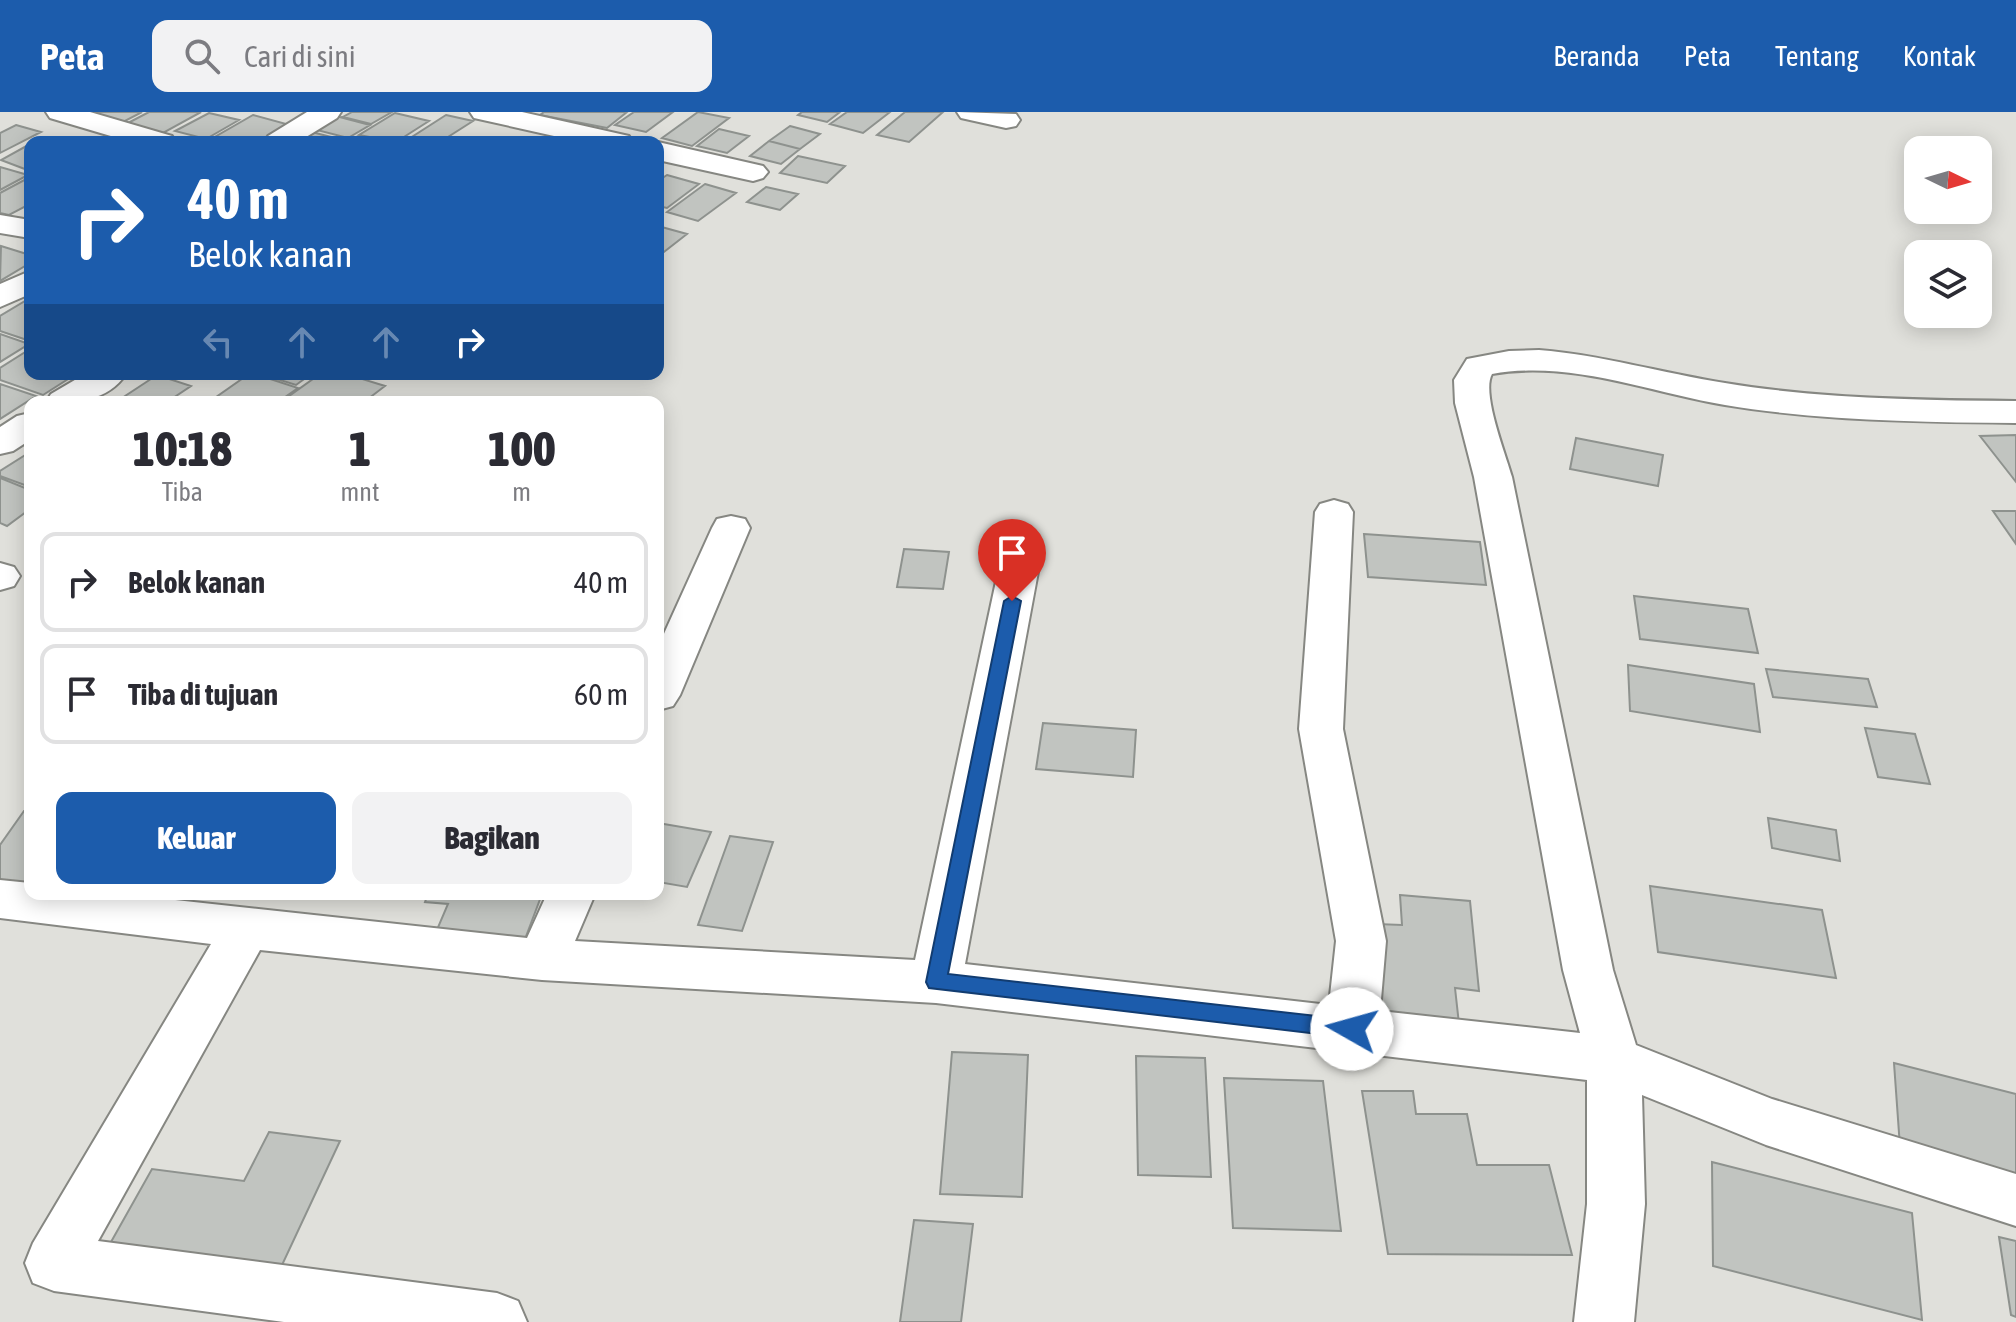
<!DOCTYPE html>
<html lang="id">
<style>
body{margin:0;font-family:"Asap Condensed",sans-serif;background:#f2f2f3;color:#2b2b33;height:100vh;display:flex;flex-direction:column;font-size:30px;white-space:nowrap}
*{box-sizing:border-box;margin:0}
p{font-size:26px;color:#7c7c81}
.icon{flex:none;width:44px;height:44px;fill:none;stroke:currentColor;stroke-width:2;stroke-linecap:round;stroke-linejoin:round}
.map{position:relative;flex:1;overflow:hidden}
.panel{position:absolute;left:24px;top:284px;width:640px;height:504px;display:flex;flex-direction:column;background:#fff;border-radius:16px;box-shadow:0 4px 20px #0003}
.panel>*{flex:none}
.banner{position:absolute;left:24px;top:24px;width:640px;height:244px;border-radius:16px;box-shadow:0 4px 20px #0003;background:#1c5cac;color:#fff;overflow:hidden}
.needle{width:52px;rotate:95deg}
.fabs{position:absolute;left:1904px;top:24px;display:grid;gap:16px}
.fabs a{display:grid;place-items:center;width:88px;height:88px;border-radius:16px;background:#fff;box-shadow:0 4px 20px #0003;font-size:40px}
.pin{position:absolute;display:grid;place-items:center;width:68px;height:68px;color:#fff;margin:-82px -34px;border-radius:50% 50% 50% 0;rotate:-45deg;box-shadow:0 0 8px #0007}
.pin .icon{rotate:45deg}
.me{position:absolute;width:88px;margin:-44px;rotate:277deg;stroke-linejoin:round;filter:drop-shadow(0 0 6px #0008)}
.turn{display:flex;align-items:center;gap:28px;height:168px;padding:0 32px;font-size:36px}
.turn .icon{width:104px;height:104px;stroke-width:2.5}
.turn b{display:block;font-size:56px;line-height:68px}
.lanes{display:flex;align-items:center;height:76px;padding:0 32px;background:#0003;justify-content:center;gap:40px;direction:ltr}
.lanes .off{opacity:.35}
.eta{display:flex;justify-content:space-evenly;align-items:center;height:136px;text-align:center}
.eta b{font-size:48px;font-weight:800;line-height:56px}
.action{display:flex;gap:16px;margin-top:auto;padding:16px 32px}
.action a{flex:1;height:92px;border-radius:16px;background:#1c5cac;color:#fff;font-size:32px;font-weight:800;line-height:92px;text-align:center}
.action a+a{background:#f2f2f3;color:#2b2b33}
ul{padding:0;list-style:none}
li{display:flex;align-items:center;gap:24px;height:100px;margin:0 16px 12px;padding:0 16px;border:4px solid #e1e1e2;border-radius:16px}
li div{flex:1}
li b{display:block;font-size:30px}
li em{font-style:normal}
header{display:flex;align-items:center;gap:48px;box-sizing:border-box;height:112px;padding:0 40px;background:#1c5cac;color:#fff}
header strong{font-size:38px}
nav{display:flex;gap:44px;margin-inline-start:auto;font-size:28px}
.search{width:560px;height:72px;background:#f2f2f3;display:flex;align-items:center;gap:20px;box-sizing:border-box;padding:0 28px;border-radius:16px;color:#7c7c81;font-size:30px}
.map>svg:first-child{display:block}
</style>
<header>
<strong>Peta</strong>
<div class="search"><svg class="icon" aria-label="search" viewBox="0 0 24 24"><circle cx="10" cy="10" r="6"/><path d="M15 15l6 6"/></svg>Cari di sini</div>
<nav><a>Beranda</a><a>Peta</a><a>Tentang</a><a>Kontak</a></nav>
</header>
<div class="map">
<svg width="2016" height="1210" viewBox="0 0 2016 1210">
<rect width="100%" height="100%" fill="#e0e0db"/>
<path fill="#c1c4c0" stroke="#8e928e" stroke-width="2" d="M89,0h53l-19,10z
M149,0h52l-38,21 -37,-9z
M352,0h40l-21,12 -28,-7z
M544,0h83l-20,16 -67,-13z
M634,0h39l-27,20 -31,-7z
M698,0l31,6 -37,28 -30,-8z
M802,0h38l-13,10 -29,-7z
M847,0h43l-27,21 -33,-9z
M905,0h38l-34,30 -32,-7z
M209,1l30,7 -33,19 -31,-8z
M395,1l34,8 -33,21 -37,-7z
M253,3l37,10 -29,17h-55z
M332,3l38,10 -22,13 -39,-10z
M446,3l27,6 -33,21h-36z
M16,13l25,7 -41,21v-20z
M790,14l30,8 -20,15 -31,-8z
M719,17l30,7 -22,17 -30,-7z
M308,19l42,11h-60z
M769,29l31,8 -19,15 -31,-8z
M30,32v27l-29,-11z
M798,44l47,10 -18,17 -47,-10z
M0,55l28,8 -28,15z
M667,63l32,9 -32,24 -9,-2v-25z
M30,65v27l-21,11 -9,-2v-20z
M705,72l31,9 -38,28 -31,-9z
M766,75l32,7 -18,16 -33,-8z
M658,114l29,8 -27,21z
M1,134l29,9v8l-30,18z
M30,186v43l-30,-10v-15z
M0,222l29,10 -29,18z
M30,237v25h46l-33,21 -43,-15v-12z
M249,262h6l43,14 -20,14h-69z
M261,262h50l-15,11z
M320,262h49l-7,5 23,7 -21,16h-69l-10,-3z
M157,263l34,11 -24,16h-51z
M0,272l36,12 -36,23z
M2016,323v47l-36,-46z
M1576,326l87,17 -5,31 -88,-17z
M30,340v35l-30,-11v-5z
M0,366l30,12v19l-23,17 -7,-3z
M1993,399h23v33z
M1364,422l116,8 6,43 -118,-8z
M904,437l45,3 -6,37 -46,-2z
M1634,484l114,13 10,44 -118,-14z
M1628,553l126,19 6,48 -130,-21z
M1766,557l102,10 9,28 -104,-10z
M1043,611l93,7 -3,47 -97,-8z
M1865,616l50,6 15,50 -52,-7z
M24,699h6v76l-30,-2v-40z
M1768,706l68,12 4,31 -68,-13z
M658,711l53,9 -24,55 -29,-5z
M730,724l43,6 -31,89 -44,-6z
M1650,774l172,24 14,68 -178,-26z
M428,782h114l-17,45 -89,-7 12,-28 -23,-2z
M1400,783l70,6 9,90 -24,-3 4,36 -77,-7 -5,-93 25,1z
M952,940l76,3 -6,142 -82,-3z
M1136,944l69,2 6,119 -73,-2z
M1894,951l122,31v97l-115,-30z
M1224,966l99,3 18,150 -108,-3z
M1362,979h51l3,23h51l10,51h72l23,90 -184,-1z
M269,1020l71,9 -65,139 -173,-22 50,-89 92,12z
M1712,1050l200,51 10,107 -209,-54z
M914,1108l59,4 -12,98h-61z
M1999,1125l17,4v76l-5,-2z"/>
<g fill="none" stroke-linecap="round" stroke-linejoin="round">
<g stroke="#868782" stroke-width="4">
<path id="minor" d="M46,0h44l82,24 4,6h-45l-81,-24z
M307,0h34l-4,6 -39,24h-34l4,-6z
M470,0h52l107,24 4,6h-52l-107,-24z
M957,0l59,2 4,6 -4,6 -10,2 -45,-10z
M658,30l105,24 5,6 -5,6 -10,3 -95,-21z
M0,103l30,5v18l-30,-5z
M30,159v23l-30,13v-23z
M1539,238c63,5 123,23 186,33 96,16 194,17 291,18v22c-97,-1 -195,-2 -291,-18 -77,-13 -154,-45 -233,-31 -11,19 14,81 20,103l101,493 23,75 136,54 244,75v52l-250,-81 -124,-50 3,109 -11,118h-60l13,-118v-124l-651,-77 -394,-23 -282,-30 -162,291 399,52 21,8 9,21h-243l-230,-31 -21,-8 -8,-20 8,-20 178,-299 -211,-26v-38l30,3v11h90l407,44 20,-44h48l-20,47 340,19 83,-388 6,-9 14,-4 14,4 6,9 -73,392 364,41 7,-64 -37,-212 16,-217 5,-8 14,-4 14,4 5,8 -10,217 43,212 -6,70 200,22 -17,-63 -89,-493 -19,-74 -1,-23 13,-21 42,-8z
M85,262h41c-19,28 -49,28 -80,28l5,-8z
M30,301v27l-17,11 -13,3v-27l17,-11z
M731,404l14,3 5,9 -70,167 -7,11 -15,4v-63l54,-119 5,-9z
M0,451l14,4 6,9 -6,10 -14,4z"/>
</g>
<use href="#minor" fill="#fff" fill-rule="evenodd"/>
</g>
<path fill="#1c5cac" stroke="#123c70" stroke-width="2" d="M1012,484l9,5 -73,373 404,46 8,2 3,7 -3,6 -8,3 -423,-50 -3,-6 78,-381z"/>
</svg>
<div class="fabs">
<a><svg class="needle" viewBox="-14 -14 28 28"><path d="M0-13l5 13h-10z" fill="#e53935"/><path d="M0 13l5-13h-10z" fill="#7c7c81"/></svg></a>
<a><svg class="icon" aria-label="layers" viewBox="0 0 24 24"><path d="M12 4l9 5-9 5-9-5zM3 14l9 5 9-5"/></svg></a>
</div>
<div class="pin" style="left:1012px;top:489px;background:#d93025"><svg class="icon" aria-label="arrive" viewBox="0 0 24 24"><path d="M6 21V4h12l-3 4 3 4H6"/></svg></div>
<svg class="me" style="left:1352px;top:917px" viewBox="-20 -20 40 40"><circle r="19" fill="#fff"/><path d="M0-13L10 11 0 6-10 11z" fill="#1c5cac"/></svg>
<div class="banner">
<div class="turn"><svg class="icon" aria-label="right" viewBox="0 0 24 24"><path d="M7 20v-9h11M14 6l5 5-5 5"/></svg><div><b>40 m</b>Belok kanan</div></div>
<div class="lanes"><svg class="icon off" aria-label="left" viewBox="0 0 24 24"><path d="M17 20v-9H6M10 6l-5 5 5 5"/></svg><svg class="icon off" aria-label="ahead" viewBox="0 0 24 24"><path d="M12 20V5M6 11l6-6 6 6"/></svg><svg class="icon off" aria-label="ahead" viewBox="0 0 24 24"><path d="M12 20V5M6 11l6-6 6 6"/></svg><svg class="icon" aria-label="right" viewBox="0 0 24 24"><path d="M7 20v-9h11M14 6l5 5-5 5"/></svg></div>
</div>
<section class="panel">
<div class="eta">
<div><b>10:18</b><p>Tiba</p></div>
<div><b>1</b><p>mnt</p></div>
<div><b>100</b><p>m</p></div>
</div>
<ul>
<li><svg class="icon" aria-label="right" viewBox="0 0 24 24"><path d="M7 20v-9h11M14 6l5 5-5 5"/></svg><div><b>Belok kanan</b></div><em>40 m</em></li>
<li><svg class="icon" aria-label="arrive" viewBox="0 0 24 24"><path d="M6 21V4h12l-3 4 3 4H6"/></svg><div><b>Tiba di tujuan</b></div><em>60 m</em></li>
</ul>
<div class="action"><a>Keluar</a><a>Bagikan</a></div>
</section>
</div>
